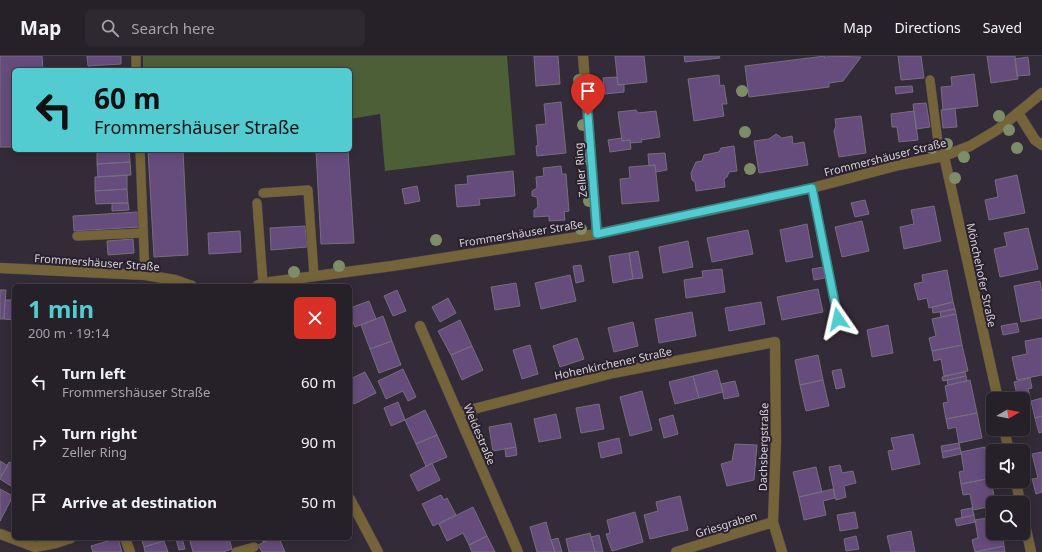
<!DOCTYPE html>
<meta charset="utf-8">
<style>
body{margin:0;font-family:"Noto Sans",sans-serif;background:#2e2831;color:#f1f3f6;height:100vh;display:flex;flex-direction:column;font-size:15px;white-space:nowrap}
*{box-sizing:border-box;margin:0}
p{font-size:13px;color:#a4a3a8}
.icon{flex:none;width:22px;height:22px;fill:none;stroke:currentColor;stroke-width:2;stroke-linecap:round;stroke-linejoin:round}
.map{position:relative;flex:1;overflow:hidden}
.drawer{position:absolute;left:12px;top:228px;width:340px;height:256px;display:flex;flex-direction:column;background:#262029;border-radius:6px;box-shadow:0 2px 10px #0003,0 0 0 1px #423e46}
.drawer>*{flex:none}
.hud{position:absolute;left:12px;top:12px;width:340px;height:84px;border-radius:6px;box-shadow:0 2px 10px #0003,0 0 0 1px #423e46;background:#52ccd1;color:#111;overflow:hidden}
.needle{width:26px;rotate:81deg}
.controls{position:absolute;left:986px;top:336px;display:grid;gap:8px}
.controls a{display:grid;place-items:center;width:44px;height:44px;border-radius:6px;background:#262029;box-shadow:0 2px 10px #0003,0 0 0 1px #423e46;font-size:20px}
.pin{position:absolute;display:grid;place-items:center;width:34px;height:34px;color:#fff;margin:-41px -17px;border-radius:50% 50% 50% 0;rotate:-45deg;box-shadow:0 0 4px #0007}
.pin .icon{rotate:45deg}
.me{position:absolute;width:44px;margin:-22px;rotate:349deg;stroke-linejoin:round;filter:drop-shadow(0 0 3px #0008)}
.turn{display:flex;align-items:center;gap:14px;height:84px;padding:0 16px;font-size:18px}
.turn .icon{width:52px;height:52px;stroke-width:2.5}
.turn b{display:block;font-size:28px;line-height:34px}
.round{display:grid;place-items:center;flex:none;width:42px;height:42px;border-radius:6px;background:#2e2831}
.headline{display:flex;align-items:center;justify-content:space-between;height:68px;padding:0 16px}
h1{font-size:24px;font-weight:700;line-height:30px;color:#52ccd1}
ul{padding:0;list-style:none}
li{display:flex;align-items:center;gap:12px;height:60px;padding:0 16px}
li div{flex:1}
li b{display:block;font-size:15px}
li em{font-style:normal}
header{display:flex;align-items:center;gap:24px;box-sizing:border-box;height:56px;padding:0 20px;background:#262029;border-bottom:1px solid #423e46}
header strong{font-size:19px}
nav{display:flex;gap:22px;margin-inline-start:auto;font-size:14px}
.search{width:280px;height:36px;background:#2e2831;display:flex;align-items:center;gap:10px;box-sizing:border-box;padding:0 14px;border-radius:6px;color:#a4a3a8;font-size:15px}
.map>svg:first-child{display:block}
</style>
<header>
<strong>Map</strong>
<div class="search"><svg class="icon" aria-label="search" viewBox="0 0 24 24"><circle cx="10" cy="10" r="6"/><path d="M15 15l6 6"/></svg>Search here</div>
<nav><a>Map</a><a>Directions</a><a>Saved</a></nav>
</header>
<div class="map">
<svg width="1042" height="496" viewBox="0 0 1042 496">
<rect width="100%" height="100%" fill="#332b37"/>
<path fill="#4c5f37" d="M143,0h364l8,99 -130,16 -5,-57 -30,5v-49h-207z"/>
<path fill="#664c7c" stroke="#756e7c" d="M0,0h42l1,14h-29v77h-14z
M87,0h34v8l-33,2z
M534,0h24l2,28 -24,2z
M615,0h29l3,26 -29,3z
M684,0h35l1,2 -35,4z
M825,0v2l3,-2 33,1 -18,24 -14,2v4l-80,10 -4,-31z
M898,0h23l3,22 -23,2z
M987,0h28l3,23 -27,4z
M1028,1l2,18 -13,1 -2,-17z
M974,18l4,32 -35,4 -2,-23 11,-1 -1,-9z
M719,19l1,11 4,-1 3,19h-5l2,12 -30,5 -6,-42z
M617,21l1,8 6,-1v8l-19,2 -2,-16z
M912,30l1,6 -17,2 -1,-7z
M561,46l5,51 -29,3 -1,-10 2,-1 -2,-20 10,-1 -2,-20z
M926,47l4,24 -14,2 -3,-25z
M955,52l2,19 -14,1 -2,-18z
M636,54l2,3 18,-2 4,26 -19,3 1,2 -12,1v-3l-8,1 -4,-29z
M914,55l4,29 -19,2 -2,-15h-5l-1,-13z
M861,60l5,37 -27,4 -5,-26 2,-5 -1,-7z
M776,78l6,4 10,-2 1,8 11,-2 4,23 -49,8 -5,-32 15,-2z
M622,82v3l8,-1 1,9 -21,3 -2,-12z
M734,90l3,25 -8,1 -2,5 -3,2 1,8 -29,4 -1,-9 -3,-2 -1,-7 5,-11 6,-1 2,-6 15,-3 2,-4z
M97,94h32l1,12 -33,2z
M148,94h35l5,105 -34,2z
M316,94h32l6,93 -33,1z
M665,97l2,17 -11,2 -1,-7 -6,1 -1,-12z
M130,106l1,13 -33,2 -1,-13z
M655,109l4,36 -37,3 -2,-25 10,-1 -1,-11z
M561,110l1,8h4l3,37 -5,1 1,8 -16,1v-5l-15,1v-7l4,-3 -1,-10 -5,-1v-5l5,-3 -1,-11 8,-1 -1,-8z
M513,115l2,25 -36,3 1,6 -23,2 -2,-22 13,-1 -1,-8z
M127,119v14l-32,2v-14z
M1017,119l8,38 -36,7 -4,-20 13,-3 -3,-17z
M417,130l3,15 -15,3 -3,-15z
M127,133l1,14 -32,1 -1,-13z
M865,144l4,14 -14,3 -4,-14z
M112,147h16l1,7 -17,1z
M934,150l7,35 -37,8 -4,-22 14,-3 -3,-14z
M138,156l1,15 -65,4 -1,-15z
M862,165l7,30 -27,6 -7,-30z
M807,168l6,33 -27,5 -6,-32z
M305,170l2,21 -36,3 -1,-22z
M1028,172l10,41 -38,8 -6,-28 13,-3 -3,-13z
M748,174l5,24 -41,8 -5,-24z
M240,175l1,21 -32,2 -1,-21z
M133,183l1,14 -26,2 -1,-14z
M688,185l5,26 -30,6 -4,-26z
M638,195l5,27 -10,1 -4,-26z
M629,197l4,26 -20,4 -4,-27z
M581,209l3,16 -8,2 -3,-17z
M823,211l2,11 -11,2 -2,-11z
M722,213l3,23 -39,6 -2,-18 19,-3 -1,-6z
M947,214l6,32 -24,6 -2,-10 -9,2 -4,-16 9,-2 -1,-7z
M570,219l6,26 -35,8 -6,-26z
M1040,225l2,12v25l-21,4 -7,-36z
M516,227l4,23 -25,4 -4,-23z
M818,233l5,23 -41,8 -5,-23z
M0,234h6l-2,29h-4z
M397,234l9,21 -13,5 -9,-20z
M448,242l8,15 -16,9 -8,-15z
M5,244h9v20l-10,-1z
M369,245l7,18 -21,8 -5,-12v-7z
M761,246l4,22 -36,7 -4,-23z
M953,246l2,7 -22,4 -1,-6z
M955,253l1,5 -15,3 -1,-5z
M692,256l4,24 -37,7 -4,-24z
M956,258l6,31 -30,6 -3,-13 7,-2 -4,-17z
M383,260l9,25 -22,8 -9,-24z
M460,264l12,26 -21,9 -13,-24z
M633,266l5,24 -24,6 -6,-24z
M1017,267l2,9 -16,3 -2,-9z
M888,269l5,28 -21,4 -5,-27z
M577,282l7,21 -24,8 -7,-21z
M1042,282v37l-25,5 -5,-23 15,-3 -2,-13z
M392,285l9,24 -22,8 -9,-24z
M530,289l8,29 -16,5 -9,-29z
M962,289l6,26 -24,5 -3,-17 -7,2 -2,-10z
M472,290l11,24 -21,10 -11,-25z
M818,299l5,25 -23,5 -5,-25z
M403,313l13,28 -8,4 -5,-10 -17,8 -8,-18z
M841,313l4,18 -9,2 -4,-18z
M717,314l6,22 -24,6 -6,-22z
M365,316l11,21 -22,11 -4,-7v-18z
M965,316l1,4 -23,5 -1,-4z
M693,320l6,22 -24,6 -6,-22z
M966,320l1,5 -19,4 -1,-5z
M1030,322l2,10 -4,1 2,7 -12,3 -4,-17z
M823,324l6,26 -23,5 -6,-26z
M970,324l7,33 -31,6 -3,-16 5,-1 -3,-16z
M735,325l4,15 -15,3 -3,-15z
M642,335l10,39 -22,6 -10,-39z
M1042,342v18l-7,2 -4,-17z
M398,346l7,18 -14,6 -7,-18z
M599,348l5,25 -23,4 -5,-25z
M425,354l12,25 -21,9 -11,-24z
M977,357l5,25 -23,5 -3,-16 -8,2 -2,-10z
M556,358l5,24 -22,4 -5,-23z
M673,359l5,19 -14,4 -5,-19z
M1042,360v16l-3,1 -4,-15z
M511,367l5,24 -23,4 -4,-24z
M913,378l7,30 -28,6 -4,-19 6,-1 -3,-12z
M437,379l10,22 -21,9 -10,-22z
M619,382l3,15 -21,5 -3,-15z
M959,387l1,5 -18,4 -1,-6z
M735,388l22,1 -3,35 -27,6 -6,-22 11,-3z
M516,391l1,8 -11,2 -1,-8z
M985,391l6,31 -30,6 -2,-12 5,-1 -3,-19z
M960,392l1,6 -18,4 -1,-6z
M1042,396v40l-6,2 -4,-15 6,-1 -6,-24z
M0,405l8,5 -8,11z
M9,406l5,2v24l-14,-9z
M432,407l8,17 -22,11 -8,-16z
M840,409l2,8 11,-2 3,12 -12,3 2,11 -10,3 -7,-33z
M816,411l6,25 -23,5 -6,-25z
M991,422l4,25h-2v3l-20,4 -3,-16 -7,1 -2,-11z
M0,433l13,7 -13,25z
M833,433l2,9 -12,3 3,14 -22,5 -5,-23z
M441,439l3,5 3,-2 9,17 -23,11 -11,-22z
M680,440l8,34 -38,9 -6,-24 14,-4 -2,-9z
M473,451l14,29 -18,9 -6,-12 -16,8 -8,-17z
M972,452l2,7 -12,3 -1,-8z
M635,456l8,30 -31,9 -6,-17 4,-1 -3,-13z
M855,456l3,16 -18,3 -3,-16z
M974,459l1,7 -18,4 -2,-7z
M993,461v16h9l2,13 -29,6 -3,-12 6,-2 -3,-18z
M546,466l5,18 4,12h-18l-7,-25z
M911,475l4,21h-24l-4,-16z
M590,477l5,19h-26l-3,-13z
M599,479l4,17h-8l-4,-15z
M487,480l8,16h-23l-3,-7z
M856,480l3,13 -13,2 -2,-12z
M118,482l4,14h-29l-2,-6z
M141,482h23v3l-20,6z
M168,482h14l3,11 -6,1 -3,-11 -7,2z
M189,482h40l3,11 -9,3h-30z
M261,482h12l-10,4z
M273,482h6l6,14h-23l-4,-7z
M558,482l4,14h-7l-4,-12z
M164,485l4,11h-23l-1,-5z
M1004,490l1,6h-30z"/>
<g fill="none" stroke-linecap="round" stroke-linejoin="round">
<g stroke="#4d4651" stroke-width="10">
<path id="service" d="M136,0v14
M930,24l8,62 6,14
M140,94l5,125
M812,132l26,131
M263,137l45,-3 6,86
M257,147l6,80
M77,180l66,-3
M236,496l18,-5"/>
</g>
<g stroke="#4d4651" stroke-width="11">
<path id="minor" d="M583,0l14,178
M1018,57l17,27 7,5
M944,100l54,243
M257,230l6,-3 129,-17 205,-32 152,-32 63,-14 87,-23 45,-9 26,-10 27,-16 45,-37
M420,270l98,226
M458,357l155,-40 162,-31 1,99 -3,81 9,30
M1004,373l5,22
M1016,425l4,22
M1023,459l8,37
M0,478l35,13 21,-4 15,-5
M125,482l5,14
M676,496l97,-30"/>
</g>
<g stroke="#4d4651" stroke-width="11">
<path id="tertiary" d="M0,212l145,7 30,5 17,6
M350,443l28,53"/>
</g>
<use href="#service" stroke="#756339" stroke-width="9"/>
<use href="#minor" stroke="#756339" stroke-width="10"/>
<use href="#tertiary" stroke="#756339" stroke-width="10"/>
</g>
<g fill="#7d8d68">
<circle cx="579" cy="24" r="6"/>
<circle cx="742" cy="35" r="6"/>
<circle cx="999" cy="60" r="6"/>
<circle cx="583" cy="69" r="6"/>
<circle cx="1009" cy="74" r="6"/>
<circle cx="745" cy="76" r="6"/>
<circle cx="947" cy="88" r="6"/>
<circle cx="932" cy="92" r="6"/>
<circle cx="1017" cy="92" r="6"/>
<circle cx="964" cy="101" r="6"/>
<circle cx="586" cy="103" r="6"/>
<circle cx="750" cy="113" r="6"/>
<circle cx="955" cy="122" r="6"/>
<circle cx="589" cy="145" r="6"/>
<circle cx="581" cy="173" r="6"/>
<circle cx="436" cy="184" r="6"/>
<circle cx="339" cy="210" r="6"/>
<circle cx="294" cy="216" r="6"/>
</g>
<g fill="none" stroke-linecap="round" stroke-linejoin="round">
<g stroke="#358588" stroke-width="10">
<path id="route" d="M588,59l9,119 215,-46 26,131"/>
</g>
<use href="#route" stroke="#52ccd1" stroke-width="7"/>
</g>
<g text-anchor="middle" dominant-baseline="central" stroke-width="4" stroke-linejoin="round" paint-order="stroke">
<g font-size="11" fill="#d8d3da" stroke="#29212d">
<text transform="translate(885 101) rotate(-14)">Frommershäuser Straße</text>
<text transform="translate(580 114) rotate(-95)">Zeller Ring</text>
<text transform="translate(521 177) rotate(-9)">Frommershäuser Straße</text>
<text transform="translate(97 206) rotate(4)">Frommershäuser Straße</text>
<text transform="translate(982 219) rotate(78)">Mönchehofer Straße</text>
<text transform="translate(613 307) rotate(-12)">Hohenkirchener Straße</text>
<text transform="translate(480 378) rotate(67)">Weidestraße</text>
<text transform="translate(763 391) rotate(-89)">Dachsbergstraße</text>
<text transform="translate(726 468) rotate(-17)">Griesgraben</text>
</g>
</g>
</svg>
<div class="controls">
<a><svg class="needle" viewBox="-14 -14 28 28"><path d="M0-13l5 13h-10z" fill="#e53935"/><path d="M0 13l5-13h-10z" fill="#a4a3a8"/></svg></a>
<a><svg class="icon" aria-label="sound" viewBox="0 0 24 24"><path d="M4 9h4l5-4v14l-5-4H4zM17 9q2 3 0 6"/></svg></a>
<a><svg class="icon" aria-label="search" viewBox="0 0 24 24"><circle cx="10" cy="10" r="6"/><path d="M15 15l6 6"/></svg></a>
</div>
<div class="pin" style="left:588px;top:59px;background:#d93025"><svg class="icon" aria-label="arrive" viewBox="0 0 24 24"><path d="M6 21V4h12l-3 4 3 4H6"/></svg></div>
<svg class="me" style="left:838px;top:263px" viewBox="-20 -20 40 40"><path d="M0-17L14 15 0 8-14 15z" fill="#52ccd1" stroke="#fff" stroke-width="4"/></svg>
<div class="hud">
<div class="turn"><svg class="icon" aria-label="left" viewBox="0 0 24 24"><path d="M17 20v-9H6M10 6l-5 5 5 5"/></svg><div><b>60 m</b>Frommershäuser Straße</div></div>
</div>
<section class="drawer">
<div class="headline"><div><h1>1 min</h1><p>200 m · 19:14</p></div><a class="round" style="background:#d93025;color:#fff"><svg class="icon" aria-label="close" viewBox="0 0 24 24"><path d="M6 6l12 12M18 6L6 18"/></svg></a></div>
<ul>
<li><svg class="icon" aria-label="left" viewBox="0 0 24 24"><path d="M17 20v-9H6M10 6l-5 5 5 5"/></svg><div><b>Turn left</b><p>Frommershäuser Straße</p></div><em>60 m</em></li>
<li><svg class="icon" aria-label="right" viewBox="0 0 24 24"><path d="M7 20v-9h11M14 6l5 5-5 5"/></svg><div><b>Turn right</b><p>Zeller Ring</p></div><em>90 m</em></li>
<li><svg class="icon" aria-label="arrive" viewBox="0 0 24 24"><path d="M6 21V4h12l-3 4 3 4H6"/></svg><div><b>Arrive at destination</b></div><em>50 m</em></li>
</ul>
</section>
</div>
